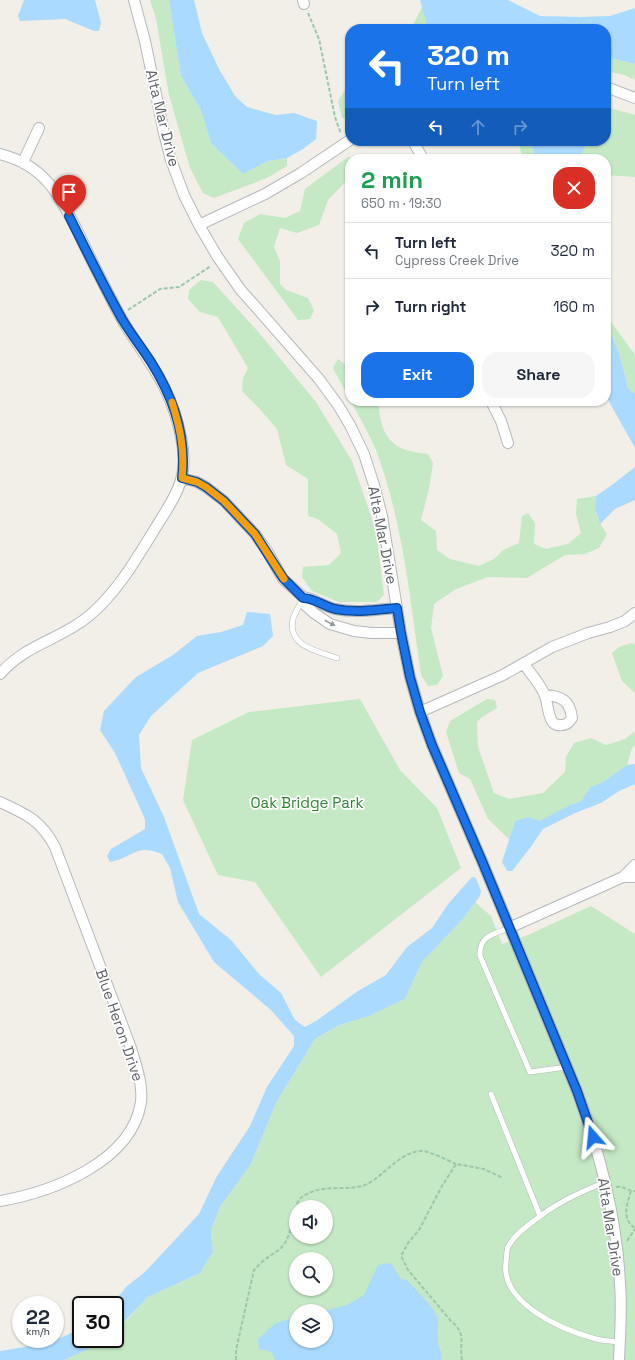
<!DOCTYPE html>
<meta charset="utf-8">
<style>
body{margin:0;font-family:"Space Grotesk",sans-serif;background:#f6f6f7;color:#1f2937;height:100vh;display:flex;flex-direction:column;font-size:15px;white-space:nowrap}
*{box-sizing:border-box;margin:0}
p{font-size:13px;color:#747a83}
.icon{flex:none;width:22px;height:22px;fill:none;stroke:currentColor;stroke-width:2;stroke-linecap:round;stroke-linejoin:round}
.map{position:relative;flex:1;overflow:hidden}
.sheet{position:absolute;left:345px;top:154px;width:266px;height:252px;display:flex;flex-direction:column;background:#fff;border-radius:16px;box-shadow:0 1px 3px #0004}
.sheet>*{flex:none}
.top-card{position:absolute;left:345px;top:24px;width:266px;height:122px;border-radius:16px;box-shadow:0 1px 3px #0004;background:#1a73e8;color:#fff;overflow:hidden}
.buttons{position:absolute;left:289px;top:1200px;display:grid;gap:8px}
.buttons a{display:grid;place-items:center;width:44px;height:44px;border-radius:50%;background:#fff;box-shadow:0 1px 3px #0004;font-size:20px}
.speed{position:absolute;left:12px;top:1296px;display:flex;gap:8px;font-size:20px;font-weight:700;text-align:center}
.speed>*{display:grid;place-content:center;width:52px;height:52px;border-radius:50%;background:#fff;box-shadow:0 1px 3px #0004;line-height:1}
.speed small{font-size:10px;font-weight:400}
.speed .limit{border:2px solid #111;border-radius:6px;background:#fff;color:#111}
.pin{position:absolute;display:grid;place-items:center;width:34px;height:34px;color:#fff;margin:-41px -17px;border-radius:50% 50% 50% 0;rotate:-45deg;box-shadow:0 0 4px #0007}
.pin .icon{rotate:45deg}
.me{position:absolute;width:44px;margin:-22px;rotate:342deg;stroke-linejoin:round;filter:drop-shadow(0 0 3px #0008)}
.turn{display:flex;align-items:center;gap:14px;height:84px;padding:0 16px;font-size:18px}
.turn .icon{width:52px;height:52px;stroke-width:2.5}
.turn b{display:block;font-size:28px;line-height:34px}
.lanes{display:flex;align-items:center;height:38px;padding:0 16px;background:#0003;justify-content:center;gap:20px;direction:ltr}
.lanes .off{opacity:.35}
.round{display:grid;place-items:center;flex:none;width:42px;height:42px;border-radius:16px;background:#f6f6f7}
.headline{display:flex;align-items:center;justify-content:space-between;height:68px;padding:0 16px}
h1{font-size:24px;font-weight:600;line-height:30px;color:#1e9e55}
.action{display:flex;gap:8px;margin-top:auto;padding:8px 16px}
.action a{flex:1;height:46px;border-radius:16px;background:#1a73e8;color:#fff;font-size:16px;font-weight:600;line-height:46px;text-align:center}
.action a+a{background:#f6f6f7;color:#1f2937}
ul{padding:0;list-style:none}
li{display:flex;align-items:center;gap:12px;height:56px;padding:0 16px;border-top:1px solid #e0e1e3}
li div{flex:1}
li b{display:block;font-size:15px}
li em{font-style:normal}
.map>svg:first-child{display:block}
</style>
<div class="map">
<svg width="635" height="1360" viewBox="0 0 635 1360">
<rect width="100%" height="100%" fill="#f1efe8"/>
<path fill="#c5e8c5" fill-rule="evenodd" d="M150,0h19l12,76 20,34 10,33 32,31 25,-13 19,-3v8l-20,12 -53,20 -11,-5 -13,-25 -21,-73 -13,-76z
M423,5l5,24h-17z
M606,57l29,7v16l-11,-5 -18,-4z
M350,89v31l-8,-2 -4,-17 7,-11z
M606,107l29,8v62l-29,-2v-16h-26l7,-18h19z
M518,141h11l5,10 1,8h-12z
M348,157l9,2h-7v18l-22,23 -9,25 -22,8 -17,-5 -6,19 6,14v23l6,6 22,8 6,12 -4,9 -12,1 -60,-81 6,-16 16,-9 25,4 15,-7 5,-22z
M201,280l12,2 47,52 56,68 36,59 24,69 8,65 -7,7h-38l-27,-11 -10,-14 1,-10 26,-2 12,-12 -4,-19 -19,-15 -10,-3v-37l-22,-14 -9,-36 -20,-23 -15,-15 1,-13 5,-10 -30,-51 -18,-5 -12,-13 1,-9z
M606,315l29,40v39l-7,-5c-4,-20 -9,-38 -17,-56l-5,-1z
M338,359l12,9v32l-17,-32z
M351,401h28c0,21 5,42 27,49 7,2 14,3 22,4l5,9 -4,26 -8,31 15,11 1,19 13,9 29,7 15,-7 9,-9 16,-7 3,-27 6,-3 7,10 -1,21 12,5 22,-5 13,-11 -5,-19 1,-15 19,-3c-2,17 1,24 11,38l-8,14 -14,6 -20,1 -38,23 -39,-1 -32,12 -22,15 -3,24 12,48 -6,9 -9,1 -7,-11c-11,-76 -18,-153 -45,-225 -7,-17 -17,-33 -25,-49z
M632,643l3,2v48l-13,-12 -10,-28 7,-6z
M360,699l40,71 37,38 24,60 -140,109 -66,-95 -37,-7 -35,-75 9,-60 57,-28z
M487,699l8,1 2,8 -15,9 -5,5 1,25 16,46 15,6 34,-6 22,-21 1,-15 8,-14 17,-5 15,7 19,-6 10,-8v14l-3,3 -5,17 -24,17 -12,5 -10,14 -11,4 -30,17 -12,-5 -13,4 -6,18 -21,-20 -18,-40 -11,-6 -13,-41 4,-11z
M475,902l16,14 11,28 26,-9 63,-29 44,28v426h-571l23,-10 15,-11h13v-9l6,-4 27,-29 52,-24 13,-21 -2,-22 9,-23 31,-43 25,-61 39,-64 24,-14 28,-8 38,-18 17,-37 39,-41zM296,1207h30v30h-30zM296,1259h30v30h-30zM296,1311h30v30h-30z"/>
<path fill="#aadaff" d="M24,0h71l6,23 -2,8h-5l-29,-12 -45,2 -2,-5z
M169,0h25l8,33 17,36 16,27 12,11 29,8 18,-2 23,8 -1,18 -13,10 -16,9 -19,3 -25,13 -32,-31 -10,-33 -20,-34z
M420,0h88l32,16 40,1 30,-1 25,-8v56l-29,-7v-28h-178z
M529,141h58l-7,18h-45l-1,-8z
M606,332l5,1c8,18 13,36 17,56l7,5v54l-29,-52z
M635,467v33l-20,9 -15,15 -5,-15 1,-13 16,-11z
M247,612l23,2 3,22 -10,10 -65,27 -47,43 -12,19 2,33 23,49 35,97 32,26 28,34 22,19 14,27 10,7 11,-6 42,-30 28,-16 21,-28 25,-19 17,-25 23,-26 4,1 5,13 -1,5 -19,25 -39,41 -17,37 -38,18 -28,8 -24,14 -39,64 -25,61 -31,43 -9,23 2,22 -13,21 -52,24 -28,29 -5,4v-25h-5l4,-3 13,-16 18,-14 54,-58 18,-38 33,-50 17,-39 27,-41v-10l-23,-26 -57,-48 -36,-60 -8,-34 -8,-14c-27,-11 -28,4 -52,8l-3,-6 4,-7 34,-20v-10l-30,-66 -15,-23 4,-19 32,-34 37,-22 24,-19 24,-4 22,-7z
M635,764v20l-16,7 -18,12 -26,10 -32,16 -13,19 -18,23h-5l-5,-9 13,-41 13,-4 12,4 30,-16 11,-4 10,-14 12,-5 24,-17z
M391,1263l10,16 6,1c8,9 26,26 30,36 2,4 0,20 1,26 1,8 5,9 3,18h-166l-3,-8 -13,-3 -1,-9c12,-13 19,-21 38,-21v22h30v-30h-2l23,-6 17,-10 14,-30z
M81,1327v12h21l-15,11 -23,10h-64v-9c25,-4 61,-9 81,-24z"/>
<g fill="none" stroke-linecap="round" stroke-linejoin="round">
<g stroke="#b5b8bc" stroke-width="6">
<path id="service" d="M303,598c-3,7 -8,14 -10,21 -6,28 25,32 44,39
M509,928c-16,7 -30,7 -29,28l50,116 37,-5
M491,1094l49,122
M605,1182c-29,12 -49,21 -74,41 -9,7 -18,14 -23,24 -2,4 -1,11 -2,15 -6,42 57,68 90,77 7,2 16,2 24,3"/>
</g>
<g stroke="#b5b8bc" stroke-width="12">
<path id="minor" d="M134,0l11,41 19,92 7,27 13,35 15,30 18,31 23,33 79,90 19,26 12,20 14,29 10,31 8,31 19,117 9,44 10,35 12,33 50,116 95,230c23,62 40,126 43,193 2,25 0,51 -1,76
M303,0l1,4
M606,87l29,11
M413,141l10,18
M0,154c44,11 58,39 77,76 8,17 16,34 25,51 8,16 16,32 25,47 25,38 45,62 54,109 3,14 4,29 0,43 -5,18 -18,35 -28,52 -19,31 -37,61 -64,84 -29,24 -63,28 -89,58
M23,162l16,-34
M199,225l66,-31 36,-21 49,-33
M491,401l10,20 7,22
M182,478l15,4 9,5 18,14 31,33 12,17 16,28 20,18 2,8 9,8 16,11 24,7 18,2h29
M303,597c11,1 20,9 32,12 20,4 41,1 62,-1
M524,664c6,9 18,22 21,32 4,9 2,32 17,29 5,0 7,-3 10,-7 -2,-17 -10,-22 -27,-23
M420,712l83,-37 49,-28 36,-14 22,-6 15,-6 10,-8
M0,802c26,12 41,18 55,45l76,201c5,18 12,35 10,54 -9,60 -89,90 -141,99
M623,877h12
M509,928l114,-51 12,-12"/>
</g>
<path stroke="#9cc7a9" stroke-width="2" stroke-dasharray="4 2" stroke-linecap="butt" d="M308,13l11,26 16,78 6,17
M128,310l32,-21 19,-2 32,-21
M616,1187c9,-1 11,4 19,4
M631,1191c-4,13 -10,28 4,37
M627,1241l8,-12
M236,1360v-10l18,-80c3,-2 5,-6 9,-9 11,-9 21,-11 26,-27 4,-10 5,-32 13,-37 21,-15 45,-4 65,-13 18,-9 31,-30 52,-33 10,-1 27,9 37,13
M462,1360c-3,-18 5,-26 -11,-39l-43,-51 -7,-14 7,-13 11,-13 23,-44 14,-22 28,5 19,9"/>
<use href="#service" stroke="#fff" stroke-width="5"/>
<use href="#minor" stroke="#fff" stroke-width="10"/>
</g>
<defs><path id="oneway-solid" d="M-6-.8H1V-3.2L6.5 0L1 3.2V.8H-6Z"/></defs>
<use fill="#979a9d" href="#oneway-solid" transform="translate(330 623) rotate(27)"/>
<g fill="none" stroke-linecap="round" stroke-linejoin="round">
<g stroke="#114b97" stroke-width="10">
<path id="route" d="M69,216c17,34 34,69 53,103 9,15 20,29 29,43 22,35 36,75 31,116l15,4 9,5 18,14 31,33 28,44 20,20c11,0 20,8 32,11 20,4 41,1 62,-1l4,25 9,44 10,35 12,33 50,116 95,230 16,46"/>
</g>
<use href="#route" stroke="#1a73e8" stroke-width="7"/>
<path stroke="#f59e0b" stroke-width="7" d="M172,402c8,26 13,48 10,76l15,4 9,5 18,14 31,33 29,45"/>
</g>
<g text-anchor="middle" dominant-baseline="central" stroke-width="3.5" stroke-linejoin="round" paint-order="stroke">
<g font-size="15" fill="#5f6368" stroke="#fff">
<text transform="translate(163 118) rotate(76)">Alta Mar Drive</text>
<text transform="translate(383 535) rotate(79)">Alta Mar Drive</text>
<text transform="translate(120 1025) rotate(71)">Blue Heron Drive</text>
<text transform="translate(611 1227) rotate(81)">Alta Mar Drive</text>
</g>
<g font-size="15" fill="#348238" stroke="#fff">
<text x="307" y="802">Oak Bridge Park</text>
</g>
</g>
</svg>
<div class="buttons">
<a><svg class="icon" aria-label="sound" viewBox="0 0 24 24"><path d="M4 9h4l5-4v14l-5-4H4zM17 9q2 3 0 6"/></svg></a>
<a><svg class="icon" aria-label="search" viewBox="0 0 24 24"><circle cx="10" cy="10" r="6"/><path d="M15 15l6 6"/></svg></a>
<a><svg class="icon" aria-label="layers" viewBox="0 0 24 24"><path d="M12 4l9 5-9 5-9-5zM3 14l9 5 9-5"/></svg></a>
</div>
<div class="speed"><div>22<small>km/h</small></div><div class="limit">30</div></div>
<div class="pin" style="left:69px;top:216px;background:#d93025"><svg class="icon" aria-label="arrive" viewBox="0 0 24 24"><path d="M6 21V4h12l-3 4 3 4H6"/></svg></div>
<svg class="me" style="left:593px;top:1137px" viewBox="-20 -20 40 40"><path d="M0-17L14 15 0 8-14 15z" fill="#1a73e8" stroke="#fff" stroke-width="4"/></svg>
<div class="top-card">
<div class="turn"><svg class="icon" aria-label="left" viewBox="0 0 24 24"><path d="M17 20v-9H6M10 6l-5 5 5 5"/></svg><div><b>320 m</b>Turn left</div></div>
<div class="lanes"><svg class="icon" aria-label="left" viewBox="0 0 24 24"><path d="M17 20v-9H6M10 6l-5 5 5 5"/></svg><svg class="icon off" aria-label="ahead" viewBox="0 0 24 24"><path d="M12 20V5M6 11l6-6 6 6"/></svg><svg class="icon off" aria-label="right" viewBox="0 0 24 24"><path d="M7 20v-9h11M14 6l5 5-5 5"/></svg></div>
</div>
<section class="sheet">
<div class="headline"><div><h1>2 min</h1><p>650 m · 19:30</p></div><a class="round" style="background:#d93025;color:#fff"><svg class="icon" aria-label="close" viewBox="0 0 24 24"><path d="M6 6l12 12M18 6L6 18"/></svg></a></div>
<ul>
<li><svg class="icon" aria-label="left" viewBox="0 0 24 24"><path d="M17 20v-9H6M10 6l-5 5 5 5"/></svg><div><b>Turn left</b><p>Cypress Creek Drive</p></div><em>320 m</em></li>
<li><svg class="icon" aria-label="right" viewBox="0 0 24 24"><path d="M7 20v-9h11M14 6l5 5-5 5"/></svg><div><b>Turn right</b></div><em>160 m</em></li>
</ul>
<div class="action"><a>Exit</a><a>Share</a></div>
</section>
</div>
